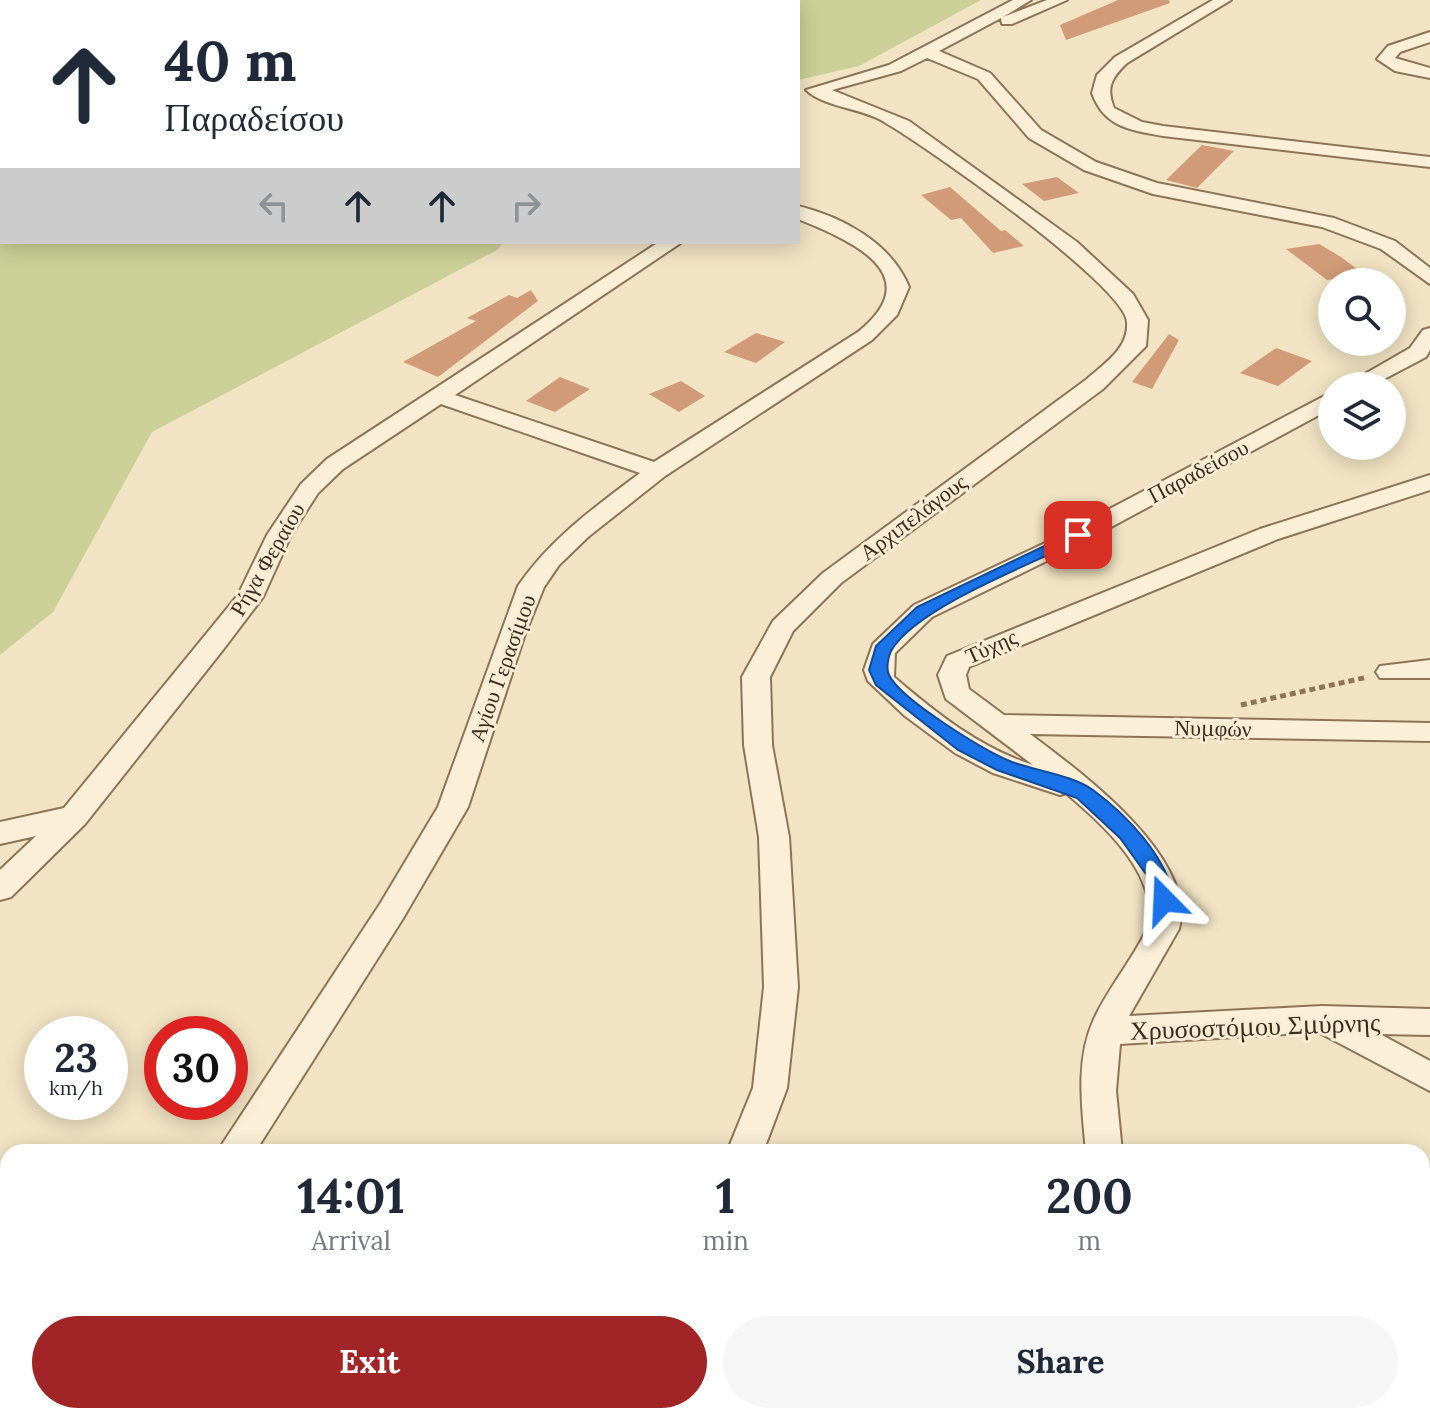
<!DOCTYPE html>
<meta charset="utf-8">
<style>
body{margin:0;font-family:Lora,serif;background:#f6f6f7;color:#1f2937;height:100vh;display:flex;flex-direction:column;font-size:30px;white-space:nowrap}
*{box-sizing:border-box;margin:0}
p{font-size:26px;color:#747a83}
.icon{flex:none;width:44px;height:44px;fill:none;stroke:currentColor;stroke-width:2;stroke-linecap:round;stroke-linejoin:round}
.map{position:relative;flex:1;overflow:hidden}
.sheet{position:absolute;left:0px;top:1144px;width:1430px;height:280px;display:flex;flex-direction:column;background:#fff;border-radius:24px 24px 0 0;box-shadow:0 4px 20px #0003}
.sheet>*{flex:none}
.top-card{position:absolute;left:0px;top:0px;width:800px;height:244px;box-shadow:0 4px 20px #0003;background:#fff;color:#1f2937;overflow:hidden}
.controls{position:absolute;left:1318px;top:268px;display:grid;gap:16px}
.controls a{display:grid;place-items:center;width:88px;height:88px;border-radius:50%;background:#fff;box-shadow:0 4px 20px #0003;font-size:40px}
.speed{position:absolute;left:24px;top:1016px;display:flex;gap:16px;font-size:40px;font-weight:700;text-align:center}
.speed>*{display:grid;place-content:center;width:104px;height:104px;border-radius:50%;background:#fff;box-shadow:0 4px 20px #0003;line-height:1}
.speed small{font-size:20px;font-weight:400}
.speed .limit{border:12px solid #d22;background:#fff;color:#111}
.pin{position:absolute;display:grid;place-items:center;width:68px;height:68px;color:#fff;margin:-34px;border-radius:16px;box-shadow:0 4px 12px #0006}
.me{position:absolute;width:88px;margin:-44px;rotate:339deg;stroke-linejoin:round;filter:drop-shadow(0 0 6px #0008)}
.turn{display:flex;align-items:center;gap:28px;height:168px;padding:0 32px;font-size:36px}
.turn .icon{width:104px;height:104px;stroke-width:2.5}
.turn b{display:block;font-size:56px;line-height:68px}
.lanes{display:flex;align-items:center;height:76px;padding:0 32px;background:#0003;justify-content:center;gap:40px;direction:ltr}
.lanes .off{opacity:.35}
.eta{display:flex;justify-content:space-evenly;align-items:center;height:136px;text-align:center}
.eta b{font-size:48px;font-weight:700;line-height:56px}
.primary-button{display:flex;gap:16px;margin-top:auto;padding:16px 32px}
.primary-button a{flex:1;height:92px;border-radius:48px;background:#a12427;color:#fff;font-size:32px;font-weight:700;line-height:92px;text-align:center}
.primary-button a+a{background:#f6f6f7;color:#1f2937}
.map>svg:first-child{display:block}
</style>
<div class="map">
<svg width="1430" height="1424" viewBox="0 0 1430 1424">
<rect width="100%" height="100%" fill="#f1e3c3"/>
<path fill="#cbd096" d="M0,0h981l-122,66 -61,14v-78h-796v240h502l-7,8 -345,182 -99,180 -53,43z"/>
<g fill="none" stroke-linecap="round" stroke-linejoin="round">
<path stroke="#6b9389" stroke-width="5" d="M242,2l7,-2"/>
</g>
<path fill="#d29b77" d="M1118,0h51l1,3 -104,37 -6,-15z
M1202,145l32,6 -37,37 -31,-8z
M1057,177l22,16 -35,8 -22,-17z
M950,187l51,44 4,-1 19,16 -31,7 -32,-35 -10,2 -30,-25z
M1319,244l22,13 24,18 -38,5 -41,-31z
M531,290l7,11 -100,76 -35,-15 73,-41 -9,-3 42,-23 8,3z
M756,333l29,9 -29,21 -32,-11z
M1169,334l10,6 -27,49 -20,-7z
M1276,348l36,13 -34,25 -38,-13z
M560,377l30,12 -35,23 -29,-11z
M681,381l24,15 -26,16 -30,-18z"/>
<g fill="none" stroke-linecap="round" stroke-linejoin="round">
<g stroke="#8d7458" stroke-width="4">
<path id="minor" d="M1013,0h18l-28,17 44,-17h20l-55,24h-10l-1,-6 -62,33 51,22 51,57 55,32 61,21 177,35 61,23 35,27v16l-49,-35 -59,-22 -169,-33 -69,-24 -55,-32 -51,-59 -51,-21 -26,13 -69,19 77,31 168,121 56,52 15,26 -2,26 -43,43 -262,194 -48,48 -23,46 2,68 17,92 9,150 -11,101 -24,64h-36l26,-64 11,-101 -5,-150 -15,-92 -2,-68 31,-56 50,-48 264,-194c18,-16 42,-31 40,-57 -2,-37 -209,-182 -248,-203 -22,-11 -56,-13 -73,-29l83,-25z
M1213,0h18l-104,63c-16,15 -21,25 -13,45l28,14 21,4 267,31v10l-267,-31c-33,-6 -59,-9 -71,-43l5,-18 18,-18z
M1430,32v10l-30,10 -5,6 35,10v10l-35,-7 -18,-12 11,-13z
M798,206c45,11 93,37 111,81l-12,28 -25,25 -207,136 -77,61 -29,28 -15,22 -19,47 -57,173 -66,113 -147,232h-38l163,-248 58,-97 80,-221c32,-47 77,-79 122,-113l-199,-69 -98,65 -25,24 -27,42 -28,62 -41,54 -137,173 -74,73 -11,3v-30l36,-34 -36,8v-22l64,-14 174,-213 29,-60 34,-51 26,-25 332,-217h23l-227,153 199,67 204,-130c72,-58 -8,-92 -60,-113z
M1430,328v22l-4,7 -55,29h-27l66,-38 13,-18z
M1332,392v16l-271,146 -129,63 -37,36 -1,24c42,36 86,71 139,88l-87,-66 -8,-24 9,-19 313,-127 170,-54v15l-152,49 -309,128 -3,8 3,14 35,26 426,8v18l-400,-7c49,37 168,123 149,195l-50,87 193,-10 108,3v26l-50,-1 50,27v30l-112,-59 -198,12 -4,47 6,61h-36c-4,-44 -11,-92 8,-133 15,-32 38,-59 53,-90 15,-53 -45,-105 -81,-136l-6,2 -67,-22 -38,-20 -50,-37 -37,-35 -4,-11 9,-26 41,-39 129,-61z
M1430,660v18h-50l-4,-6 4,-6z
M36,1416h42l-3,8h-43z
M455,1416h44l-3,8h-45z
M965,1416h50l-3,8h-51z"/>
</g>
<path stroke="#8d7458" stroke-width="3" stroke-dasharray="4 2" stroke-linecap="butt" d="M267,2l7,-2
M588,2l6,-2"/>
<path stroke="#8d7458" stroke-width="5" stroke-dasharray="6 4" stroke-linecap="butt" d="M1241,705l127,-28"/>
<use href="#minor" fill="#fbf0d7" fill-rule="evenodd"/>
</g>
<path fill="#1a73e8" stroke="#114b97" stroke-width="2" d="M1078,530l8,5 -2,4c-47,22 -169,69 -193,112 -3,6 -5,18 -2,24 12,25 96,76 123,87 25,9 60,13 81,28 34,25 75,68 81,110l-10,8 -7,-3 -6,-24 -31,-43 -43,-40 -80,-28 -39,-20 -82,-65 -7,-15 7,-24 41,-39z"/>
<g text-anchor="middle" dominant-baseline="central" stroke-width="6" stroke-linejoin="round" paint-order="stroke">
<g font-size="22" fill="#3c2c1e" stroke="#f8edd4">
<text transform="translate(1198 471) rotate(-28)">Παραδείσου</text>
<text transform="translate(913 517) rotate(-37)">Αρχιπελάγους</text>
<text transform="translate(267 559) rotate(-60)">Ρήγα Φεραίου</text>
<text transform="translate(991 646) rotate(-24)">Τύχης</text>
<text transform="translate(502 668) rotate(-70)">Αγίου Γερασίμου</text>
<text transform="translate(1213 728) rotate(1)">Νυμφών</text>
</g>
<g font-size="26" fill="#3c2c1e" stroke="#f8edd4">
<text transform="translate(1255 1026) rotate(-2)">Χρυσοστόμου Σμύρνης</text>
</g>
</g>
</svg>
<div class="controls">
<a><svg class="icon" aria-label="search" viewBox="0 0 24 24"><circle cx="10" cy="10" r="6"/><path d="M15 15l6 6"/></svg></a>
<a><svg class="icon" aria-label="layers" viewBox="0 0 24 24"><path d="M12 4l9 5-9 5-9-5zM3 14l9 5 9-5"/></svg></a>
</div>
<div class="speed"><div>23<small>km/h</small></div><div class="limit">30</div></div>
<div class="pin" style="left:1078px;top:535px;background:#d93025"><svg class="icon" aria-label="arrive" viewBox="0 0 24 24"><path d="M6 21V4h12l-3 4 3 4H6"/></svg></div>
<svg class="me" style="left:1164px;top:900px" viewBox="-20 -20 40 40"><path d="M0-17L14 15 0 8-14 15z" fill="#1a73e8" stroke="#fff" stroke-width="4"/></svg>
<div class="top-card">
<div class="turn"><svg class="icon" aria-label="ahead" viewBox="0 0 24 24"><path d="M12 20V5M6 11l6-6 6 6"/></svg><div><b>40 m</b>Παραδείσου</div></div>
<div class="lanes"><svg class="icon off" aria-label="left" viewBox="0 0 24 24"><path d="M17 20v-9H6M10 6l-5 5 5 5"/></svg><svg class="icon" aria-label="ahead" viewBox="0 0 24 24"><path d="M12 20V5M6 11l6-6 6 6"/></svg><svg class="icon" aria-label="ahead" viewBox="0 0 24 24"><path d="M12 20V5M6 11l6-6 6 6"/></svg><svg class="icon off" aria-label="right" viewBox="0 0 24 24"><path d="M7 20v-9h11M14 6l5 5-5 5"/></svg></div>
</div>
<section class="sheet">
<div class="eta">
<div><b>14:01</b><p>Arrival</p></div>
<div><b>1</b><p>min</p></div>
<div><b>200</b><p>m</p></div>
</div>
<div class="primary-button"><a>Exit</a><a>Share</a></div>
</section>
</div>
